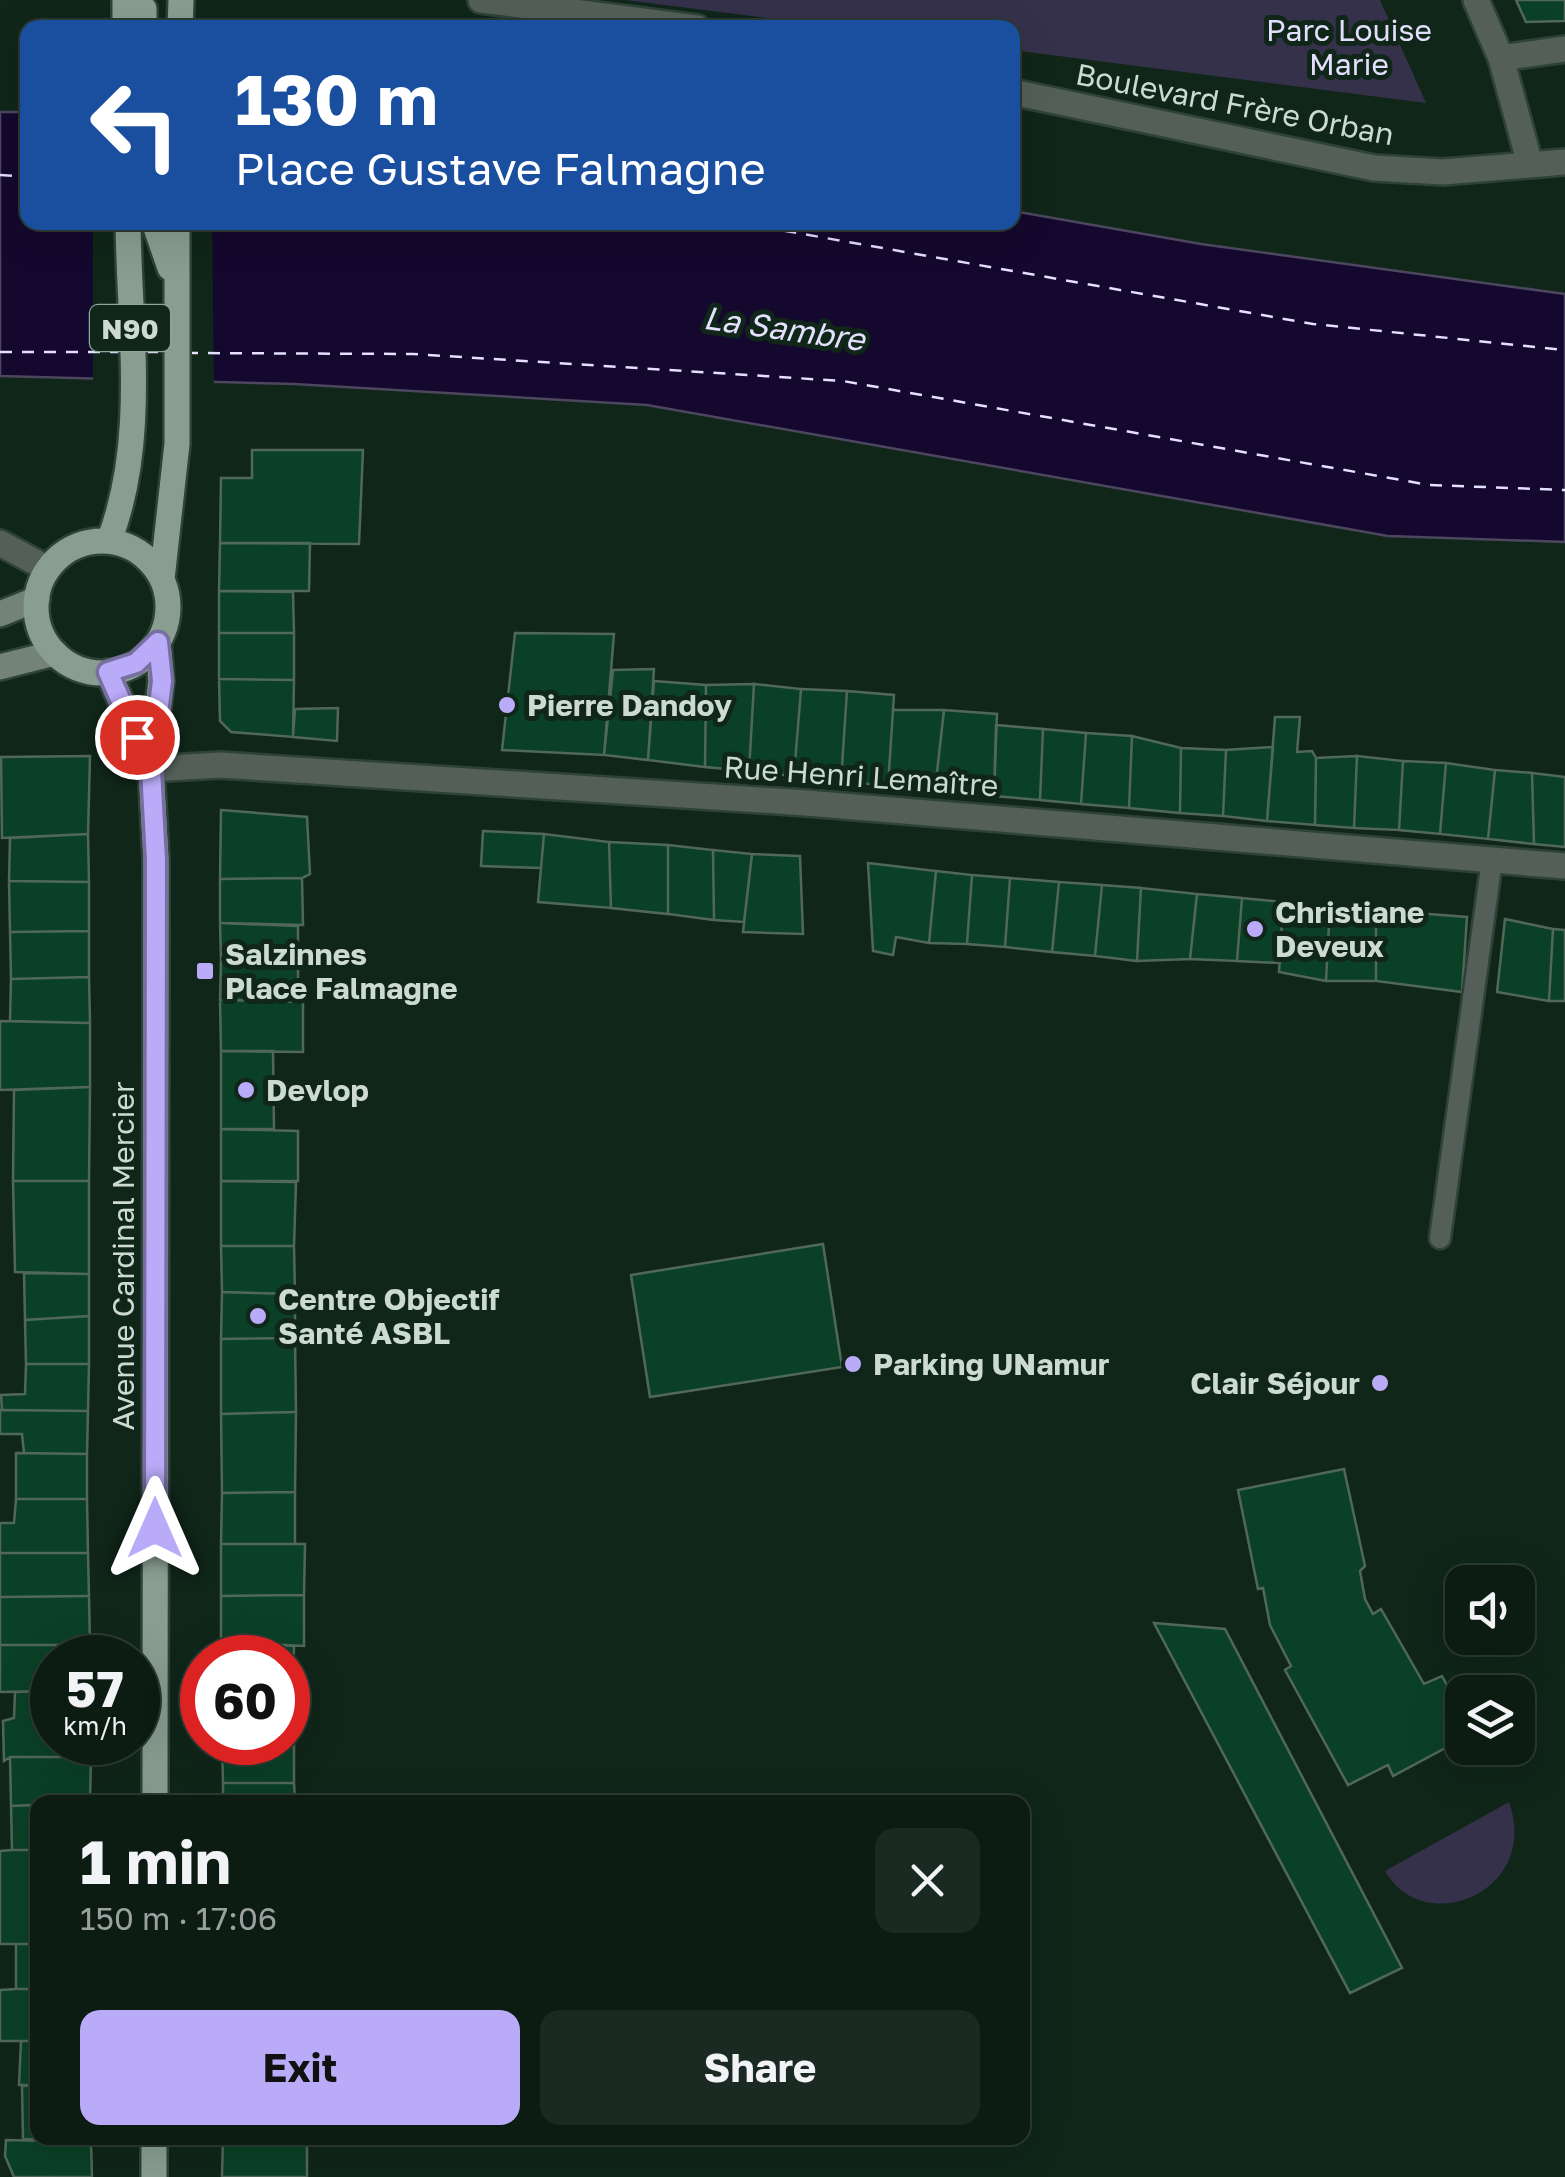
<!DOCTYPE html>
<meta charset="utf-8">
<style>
body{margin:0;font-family:"Golos Text",sans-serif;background:#1a2921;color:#f1f3f6;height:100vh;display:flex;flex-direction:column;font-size:38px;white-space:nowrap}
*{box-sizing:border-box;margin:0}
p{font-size:32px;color:#9aa1a0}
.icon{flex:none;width:55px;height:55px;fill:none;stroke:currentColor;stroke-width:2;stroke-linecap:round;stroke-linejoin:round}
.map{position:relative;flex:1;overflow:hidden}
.side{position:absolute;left:30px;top:1795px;width:1000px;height:350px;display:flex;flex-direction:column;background:#0c1c13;border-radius:20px;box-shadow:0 10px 40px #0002,0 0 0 2px #2c3a33}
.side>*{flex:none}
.top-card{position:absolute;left:20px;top:20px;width:1000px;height:210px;border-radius:20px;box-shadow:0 10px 40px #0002,0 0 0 2px #2c3a33;background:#1a4fa0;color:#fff;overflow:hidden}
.fabs{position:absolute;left:1445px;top:1565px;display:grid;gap:20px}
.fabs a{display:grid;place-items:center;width:90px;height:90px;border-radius:20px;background:#0c1c13;box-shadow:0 10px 40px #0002,0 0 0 2px #2c3a33;font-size:50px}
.speed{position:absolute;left:30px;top:1635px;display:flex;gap:20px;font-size:50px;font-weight:700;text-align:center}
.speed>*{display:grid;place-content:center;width:130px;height:130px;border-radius:50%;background:#0c1c13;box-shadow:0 10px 40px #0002,0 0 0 2px #2c3a33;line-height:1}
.speed small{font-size:25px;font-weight:400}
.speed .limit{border:15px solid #d22;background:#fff;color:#111}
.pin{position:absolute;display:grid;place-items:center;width:85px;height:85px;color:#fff;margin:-42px;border:5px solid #fff;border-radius:50%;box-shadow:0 2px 10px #0007}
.me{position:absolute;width:110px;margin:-55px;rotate:0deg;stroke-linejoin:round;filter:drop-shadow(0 0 8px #0008)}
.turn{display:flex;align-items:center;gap:35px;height:210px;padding:0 50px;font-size:45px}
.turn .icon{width:130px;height:130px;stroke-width:2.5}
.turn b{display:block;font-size:70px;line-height:85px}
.round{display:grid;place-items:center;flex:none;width:105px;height:105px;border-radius:20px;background:#1a2921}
.headline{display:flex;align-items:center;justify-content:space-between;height:170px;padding:0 50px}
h1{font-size:60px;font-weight:700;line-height:75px}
.primary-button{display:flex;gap:20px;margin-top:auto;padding:20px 50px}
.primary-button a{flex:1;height:115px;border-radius:20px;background:#b9abf7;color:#111;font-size:40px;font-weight:700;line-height:115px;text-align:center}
.primary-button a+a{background:#1a2921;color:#f1f3f6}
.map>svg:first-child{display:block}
</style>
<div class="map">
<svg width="1565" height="2177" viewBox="0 0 1565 2177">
<rect width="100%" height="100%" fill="#102619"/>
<path fill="#36314b" d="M625,0h755l46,103 -413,-53 -1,-22 -173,-1z
M1509,1802c32,91 -86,137 -124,69z"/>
<path fill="#14082e" stroke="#4c475f" stroke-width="2.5" d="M0,112h27l1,110h984l1,-11 188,33 364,50v248l-177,-6 -741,-131 -353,-21 -294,-8z"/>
<path fill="#102619" d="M93,223h119l2,164 -121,-4z"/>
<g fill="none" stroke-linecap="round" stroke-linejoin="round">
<path stroke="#e4e0fe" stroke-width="2.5" stroke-dasharray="12 10" stroke-linecap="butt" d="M0,175l28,2
M719,222l33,3 561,99 252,26
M0,352h123
M146,352h17
M186,353l227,1 430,27 586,104 136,5"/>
</g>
<path fill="#0a4026" stroke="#516859" stroke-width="2.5" d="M1516,0h49v21l-39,1z
M252,450h111l-4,94 -139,-1 1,-65h31z
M220,543h90l-1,48h-90z
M219,591l74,1 1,41h-75z
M219,633h75v47l-75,-1z
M515,633l99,1 -10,121 -102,-5z
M654,669l-6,91 -44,-5 9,-85z
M219,679l75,1 -1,57 -62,-5 -11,-11z
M654,681l52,4 -1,82 -57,-7z
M754,684l-5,87 -44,-4 1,-82z
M754,684l47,5 -7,87 -45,-5z
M801,689l46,2 -6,90 -47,-5z
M847,691l47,4 -6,91 -47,-5z
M338,708l-1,33 -44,-4 2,-28z
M893,710h51l-9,80 -47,-4z
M944,710l53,4 -3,82 -59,-6z
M1275,717h25l-3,35 15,-1 4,7 -1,67 -48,-4z
M996,725l47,4 -3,71 -46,-4z
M1043,729l43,4 -5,71 -41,-4z
M1086,733l46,3 -3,72 -48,-4z
M1132,736l49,12 -1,65 -51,-5z
M1273,747l-6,74 -44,-5 3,-66z
M1181,748l45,2 -3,66 -43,-3z
M90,756l-2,78 -86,4 -1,-81z
M1357,756l-3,72 -39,-3 1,-67z
M1357,756l46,5 -4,69 -45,-2z
M1403,761l43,2 -6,71 -41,-4z
M1446,763l49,7 -7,69 -48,-5z
M1495,770l37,3 2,71 -46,-5z
M1532,773l33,4v70l-31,-3z
M221,810l86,7 3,57 -8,4 -82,1z
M483,831l61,3 -3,34 -60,-2z
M88,834l1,48 -80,-1 1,-43z
M544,834l65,8 2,66 -73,-6z
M609,842l59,3v69l-57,-6z
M668,845l45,5 1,70 -46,-6z
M713,850l39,4 -8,68 -30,-2z
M752,854l48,2 3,78 -60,-2z
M868,863l68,8 -7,72 -33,-6 -3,18 -20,-4z
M936,871l36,4 -5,69 -38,-1z
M972,875l38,3 -5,69 -38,-3z
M302,878l1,47 -83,-2v-44z
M1010,878l49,4 -7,70 -47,-5z
M9,881l80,1v49l-79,1z
M1059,882l43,3 -7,71 -43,-4z
M1102,885l39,3 -4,73 -42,-5z
M1141,888l56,6 -7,65 -53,2z
M1197,894l45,4 -5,63 -47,-2z
M1242,898l41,4 -3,61 -43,-2z
M1283,902l47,4 -4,75 -47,-9z
M1330,906l46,4v71h-50z
M1376,910l91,7 -5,75 -86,-11z
M1505,919l48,10 -4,72 -52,-9z
M220,923l78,3v37l-77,-3z
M1553,929l12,1v71h-16z
M89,931v46l-78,2 -1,-47z
M221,960l77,3v38l-78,-1z
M89,977l1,46 -80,-2 1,-42z
M220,1000l83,2v50l-82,-1z
M0,1021l90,2v64l-90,3z
M221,1051h52l1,78h-53z
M90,1087l-1,94h-76l1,-91z
M221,1129l77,2v50h-77z
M13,1181h76v93l-74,-2z
M221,1181l75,1 -2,64h-73z
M823,1244l19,123 -192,30 -19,-122z
M221,1246h73l1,48 -73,-2z
M24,1273l65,1v42l-64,4z
M222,1292l73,2v44l-74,1z
M89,1316v48h-63l-1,-44z
M295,1338l1,74 -75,2v-75z
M26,1364h63l-1,47 -86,-1 -1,-15 24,-1z
M0,1410l88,1 -1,43 -63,-1 -2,-19h-22z
M296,1412l-1,80 -73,1 -1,-79z
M16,1453l71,1v45h-71z
M1344,1469l21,97 -5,5 5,28 8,15 8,-5 43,75 18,-8 20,37v26l-69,37 -5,-11 -40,20 -63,-115 6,-4 -21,-41 -7,-37 -5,1 -20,-99z
M295,1492v52h-74l1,-51z
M16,1499h71l1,54h-88v-30h14z
M221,1544h84l-1,51 -83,1z
M0,1553h88l1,43 -89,1z
M304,1595v51l-83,-4v-46z
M89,1596l1,49h-90v-48z
M1154,1623l71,6 177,339 -52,25z
M221,1642l73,4 -1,45h-5v-33h-67z
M0,1645h90v13h-38v33l-52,1z
M52,1691v51h39v15h-81l-6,4 -1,-40 11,-3 1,-26z
M288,1691h5l1,47h-6z
M288,1738h6v45h-71l-1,-41h66z
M10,1757h81l-1,45 -79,4z
M223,1783h71l1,19h-72z
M38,1805v45h-26l-1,-44z
M12,1850h26v94h-38v-93z
M16,1944h22v45h-22z
M16,1989h22v52h-38v-51z
M21,2041h17v44h-19z
M38,2085v53h53v4l-68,-3 -1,-53z
M223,2138h84v39h-85z
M6,2140l85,2 1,35h-78l-9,-21z"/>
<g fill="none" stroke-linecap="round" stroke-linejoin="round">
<g stroke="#2e4337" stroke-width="25">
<path id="service" d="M1440,1238l52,-378"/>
</g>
<g stroke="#2e4337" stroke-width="30">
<path id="minor" d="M481,0l216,28
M1476,0l25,58 29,106
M1501,58l64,-9
M1012,92l362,76 69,4 122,-10
M0,543l48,26
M151,769l69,-4 587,38 758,63"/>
</g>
<g stroke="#2e4337" stroke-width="30">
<path id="secondary" d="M0,614l37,-15
M0,667l55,-14"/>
</g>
<g stroke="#2e4337" stroke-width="30">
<path id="primary" d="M125,0v28
M136,0l8,9v19
M180,28l1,-28
M154,222l16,46
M109,541c39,-102 20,-211 19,-319
M36 607a66 66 0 1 1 132 0a66 66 0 1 1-132 0Z
M162,579l15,-135v-222
M108,672l43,96
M155,1802l1,-943 -5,-90 10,-88 -3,-39
M154,2177v-39"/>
</g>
<use href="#service" stroke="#555f59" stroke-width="20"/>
<use href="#minor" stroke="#555f59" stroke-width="25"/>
<use href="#secondary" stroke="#738378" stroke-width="25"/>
<use href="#primary" stroke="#899e91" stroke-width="25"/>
</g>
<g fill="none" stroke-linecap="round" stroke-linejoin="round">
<g stroke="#786fa1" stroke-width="25">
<path id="route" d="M137,737l-29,-65 28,-9 22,-21 4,39 -11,88 5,91 -1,668"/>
</g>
<use href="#route" stroke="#b9abf7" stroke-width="18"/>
</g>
<g fill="#b9abf7" stroke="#102619" stroke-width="4">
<circle cx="507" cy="705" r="10"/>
<circle cx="1255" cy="929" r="10"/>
<rect x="195" y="961" width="20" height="20" rx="5"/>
<circle cx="246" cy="1090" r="10"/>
<circle cx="258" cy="1316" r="10"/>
<circle cx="853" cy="1364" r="10"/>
<circle cx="1380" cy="1383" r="10"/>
</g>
<g text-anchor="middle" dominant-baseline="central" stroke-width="10" stroke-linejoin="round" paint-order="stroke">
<rect fill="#102619" stroke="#94a49a" stroke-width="2.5" x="90" y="305" width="80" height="46" rx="8"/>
<g font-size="28" font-weight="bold" fill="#cddad2">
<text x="130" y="328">N90</text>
</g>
<g font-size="30" fill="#e2defb" stroke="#102619">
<text x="1349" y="30">Parc Louise<tspan x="1349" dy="34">Marie</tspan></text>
</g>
<g font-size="30" fill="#cddad2" stroke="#102619">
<text transform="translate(1235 104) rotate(11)">Boulevard Frère Orban</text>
<text transform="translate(861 776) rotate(4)">Rue Henri Lemaître</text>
<text transform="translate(123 1256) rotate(-90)">Avenue Cardinal Mercier</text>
</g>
<g font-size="30" font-weight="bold" fill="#cddad2" stroke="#102619" text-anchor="start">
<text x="527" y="705">Pierre Dandoy</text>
<text x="1275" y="912">Christiane<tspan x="1275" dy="34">Deveux</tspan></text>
<text x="225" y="954">Salzinnes<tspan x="225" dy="34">Place Falmagne</tspan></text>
<text x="266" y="1090">Devlop</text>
<text x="278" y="1299">Centre Objectif<tspan x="278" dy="34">Santé ASBL</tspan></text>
<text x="873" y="1364">Parking UNamur</text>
<text x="1360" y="1383" text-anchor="end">Clair Séjour</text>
</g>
<g font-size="32" font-style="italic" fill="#e4e0fe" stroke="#102619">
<text transform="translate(784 328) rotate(8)">La Sambre</text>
</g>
</g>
</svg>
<div class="fabs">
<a><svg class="icon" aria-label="sound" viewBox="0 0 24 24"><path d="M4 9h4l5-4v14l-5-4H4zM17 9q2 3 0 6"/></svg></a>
<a><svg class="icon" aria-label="layers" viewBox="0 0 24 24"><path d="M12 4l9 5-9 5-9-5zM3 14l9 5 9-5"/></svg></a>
</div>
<div class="speed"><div>57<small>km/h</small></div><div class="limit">60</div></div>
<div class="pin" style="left:137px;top:737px;background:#d93025"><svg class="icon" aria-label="arrive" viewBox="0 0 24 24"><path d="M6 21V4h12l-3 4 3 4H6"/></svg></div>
<svg class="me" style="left:155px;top:1528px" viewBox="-20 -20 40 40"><path d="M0-17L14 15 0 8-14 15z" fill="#b9abf7" stroke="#fff" stroke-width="4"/></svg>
<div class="top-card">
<div class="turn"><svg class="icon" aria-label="left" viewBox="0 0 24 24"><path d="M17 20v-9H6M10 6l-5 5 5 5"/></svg><div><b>130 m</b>Place Gustave Falmagne</div></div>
</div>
<section class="side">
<div class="headline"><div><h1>1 min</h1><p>150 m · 17:06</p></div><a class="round"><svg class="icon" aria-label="close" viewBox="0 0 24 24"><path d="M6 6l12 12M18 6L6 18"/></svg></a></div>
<div class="primary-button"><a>Exit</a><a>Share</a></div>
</section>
</div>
